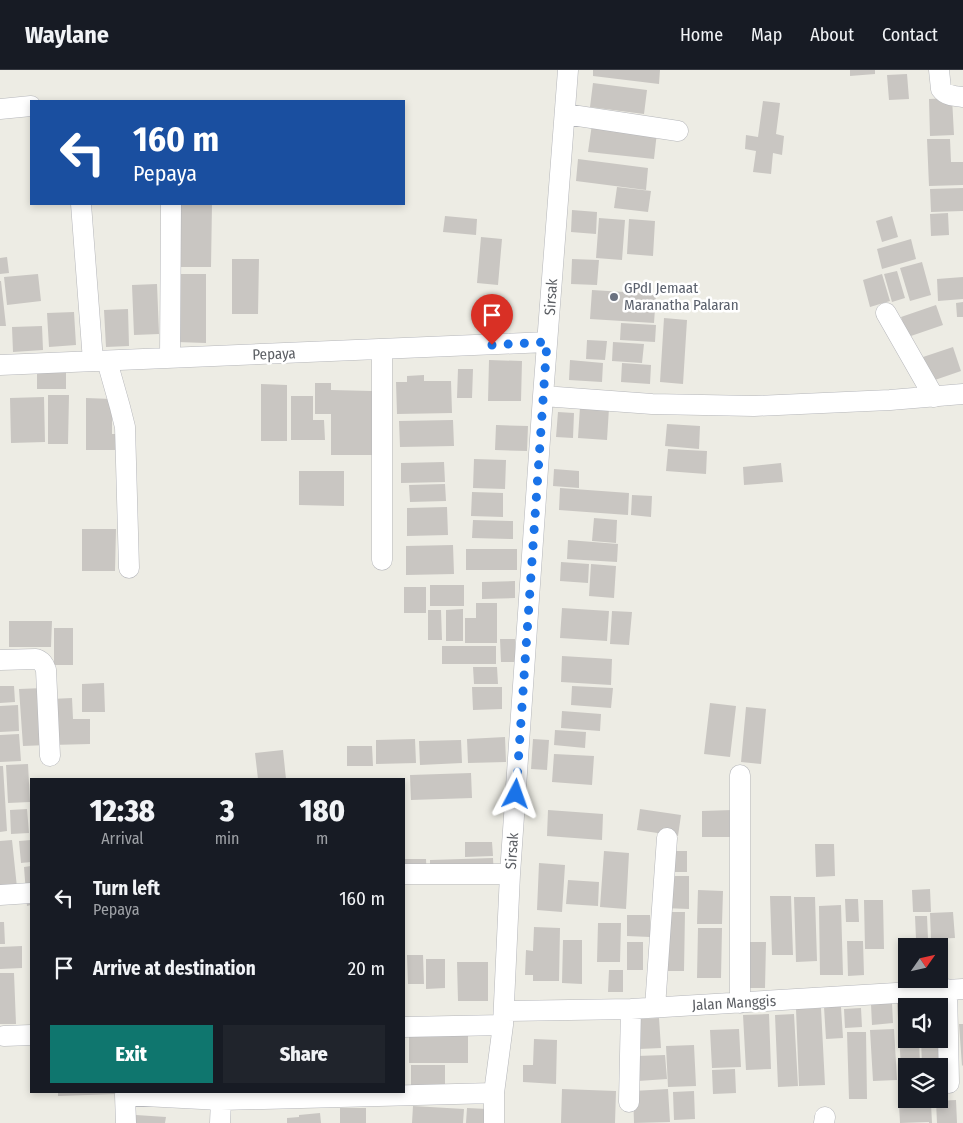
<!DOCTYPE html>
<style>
body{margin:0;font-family:"Fira Sans Condensed",sans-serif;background:#20242c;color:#f1f3f6;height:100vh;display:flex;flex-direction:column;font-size:19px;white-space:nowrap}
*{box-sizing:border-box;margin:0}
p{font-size:16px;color:#9ea1a6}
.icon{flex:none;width:28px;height:28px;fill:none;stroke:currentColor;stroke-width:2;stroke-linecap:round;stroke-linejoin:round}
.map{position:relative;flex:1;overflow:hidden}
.side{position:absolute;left:30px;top:708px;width:375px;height:315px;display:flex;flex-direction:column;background:#171b24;border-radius:0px;box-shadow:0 2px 8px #0003}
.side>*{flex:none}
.top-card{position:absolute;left:30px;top:30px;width:375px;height:105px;border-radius:0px;box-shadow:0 2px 8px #0003;background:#1a4fa0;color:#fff;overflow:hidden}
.needle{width:32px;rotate:56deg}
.buttons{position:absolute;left:898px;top:868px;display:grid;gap:10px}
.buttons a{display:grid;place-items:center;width:50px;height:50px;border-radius:0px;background:#171b24;box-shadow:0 2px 8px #0003;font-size:25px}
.pin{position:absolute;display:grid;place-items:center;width:42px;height:42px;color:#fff;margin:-51px -21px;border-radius:50% 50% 50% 0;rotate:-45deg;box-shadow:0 0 5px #0007}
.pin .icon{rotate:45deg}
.me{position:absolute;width:55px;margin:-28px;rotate:4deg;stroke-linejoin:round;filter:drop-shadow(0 0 4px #0008)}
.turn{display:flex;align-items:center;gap:18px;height:105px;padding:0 20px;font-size:22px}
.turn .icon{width:65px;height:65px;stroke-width:2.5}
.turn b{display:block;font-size:35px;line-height:42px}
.eta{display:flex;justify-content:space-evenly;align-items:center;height:85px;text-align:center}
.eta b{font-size:30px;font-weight:800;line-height:35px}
.primary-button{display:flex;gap:10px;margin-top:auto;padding:10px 20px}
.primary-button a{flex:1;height:58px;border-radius:0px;background:#0f766e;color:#fff;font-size:20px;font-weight:800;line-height:58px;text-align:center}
.primary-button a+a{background:#20242c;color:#f1f3f6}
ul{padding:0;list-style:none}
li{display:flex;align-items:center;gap:15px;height:70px;padding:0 20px}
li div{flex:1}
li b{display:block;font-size:19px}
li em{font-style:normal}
header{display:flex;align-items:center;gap:30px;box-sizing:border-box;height:70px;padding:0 25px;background:#171b24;border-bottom:1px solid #363941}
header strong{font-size:24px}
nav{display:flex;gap:28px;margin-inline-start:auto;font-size:18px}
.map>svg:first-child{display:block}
</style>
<header>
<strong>Waylane</strong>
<nav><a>Home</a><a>Map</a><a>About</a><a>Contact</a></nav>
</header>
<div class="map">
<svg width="963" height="1053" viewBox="0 0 963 1053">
<rect width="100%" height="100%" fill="#edece4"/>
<path fill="#c9c6c2" d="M593,0h67l-1,14 -66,-8z
M850,0h25v4l-25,2z
M907,4l2,25 -20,1 -2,-25z
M593,13l54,7 -3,24 -54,-7z
M952,28l2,37 -24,1 -1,-37z
M763,31l17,2 -4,31 8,2 -2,19 -9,-2 -2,21 -18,-2 3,-21 -11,-2 1,-14 12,2z
M592,54l65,8 -3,27 -66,-7z
M927,69h23l1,23h12v23l-34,1z
M578,89l70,9 -2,22 -70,-9z
M617,117l34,4 -3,21 -34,-4z
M963,118v23l-32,1 -1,-23z
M178,134h34l-1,63h-33z
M572,140l25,2 -1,22 -25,-2z
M948,143l1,22 -18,1 -1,-22z
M445,146l32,3 -1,16 -33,-3z
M892,146l6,21 -16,5 -6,-21z
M599,148l26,2 -3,40 -26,-2z
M629,149l26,2 -2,35 -26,-2z
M481,167l21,2 -4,46 -21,-2z
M911,169l5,20 -34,10 -5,-20z
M7,187l2,16 -9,1v-16z
M232,189h27l-1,55h-26z
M572,189l27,1 -2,25 -26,-1z
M922,192l9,33 -21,6 -10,-33z
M897,201l8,27 -13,4 -8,-28z
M38,204l3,27 -34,4 -3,-28z
M177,204h29v69l-29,-1z
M882,204l8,27 -20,6 -7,-27z
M963,207v22l-25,2 -1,-22z
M0,211h1l5,45h-6z
M157,214l2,50 -25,1 -2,-50z
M592,220l64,4 -2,29 -64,-4z
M963,232v15h-6l-1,-14z
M936,235l7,20 -35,12 -7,-20z
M128,239l1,37 -23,1 -2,-37z
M74,242l2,33 -27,2 -2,-34z
M664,248l23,2 -4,64 -23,-2z
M621,253l35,2 -1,17 -35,-2z
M42,256l1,24 -30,2 -1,-25z
M587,270l20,1 -2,19 -19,-1z
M613,272l31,2 -2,19 -30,-2z
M953,277l8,24 -29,10 -9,-24z
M489,290l33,1 -1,40h-33z
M570,290l33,3 -1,19 -33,-2z
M622,293l29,2 -1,19 -29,-2z
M37,299l29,1v19h-29z
M458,299h15l-1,29h-15z
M424,305v6h27l1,32 -55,1 -1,-32h11v-6z
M315,313h16v7l41,1v64h-41v-41h-16z
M261,314l26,1v56h-26z
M48,325h21l-1,49h-20z
M291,326h22v24h11l1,20h-34z
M44,327l1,45 -34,1 -1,-45z
M86,328l26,1v35h10v16h-36z
M580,337l29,1 -2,32 -29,-2z
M558,342l16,1 -1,25 -17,-1z
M453,350l1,26 -54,1 -1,-26z
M667,354l33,2 -1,23 -34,-3z
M496,355l32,1 -1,25 -32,-1z
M668,379l39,2 -1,23 -40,-3z
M474,389l32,1 -1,29 -32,-1z
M444,392l1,20 -44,1v-20z
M781,393l2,19 -39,3 -1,-18z
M554,399l25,2v17l-26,-2z
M299,401h45v35l-45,-1z
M445,414l1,17 -36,1 -1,-17z
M560,418l69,5 -1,22 -69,-5z
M472,422l31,1v24l-32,-1z
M632,425l20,1 -1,21 -20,-2z
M447,437l1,28 -41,1v-28z
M594,448l23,2 -1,23 -24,-2z
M473,450l40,1v18l-41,-1z
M82,459h34l-1,42h-33z
M568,470l50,4 -1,18 -50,-3z
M453,475l1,29 -48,1v-29z
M466,479h51v21h-51z
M561,492l28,2 -1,19 -28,-2z
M591,494l25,2 -2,32 -25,-2z
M515,511v17l-33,1v-17z
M430,515h34v21h-34z
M404,517h22v26h-22z
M476,533h21v40h-32v-25h11z
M562,538l47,3 -2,30 -47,-3z
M463,539v32h-17v-31z
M428,540h13l1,30h-14z
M612,541l20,1 -3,33 -19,-1z
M9,551h43l-1,26h-42z
M54,558h19v37h-19z
M500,569h15v23h-14z
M442,576h54v18h-54z
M562,586l50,3 -1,26 -50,-3z
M473,597h24l1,17h-24z
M104,613l1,29h-23v-28z
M0,616h14l1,16 -15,1z
M572,616l41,2 -2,20 -40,-3z
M472,617h30v22l-29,1z
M44,618l4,57 -25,1 -4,-57z
M72,628l1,21h17v25l-38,1 -1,-46z
M710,633l26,3 -6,51 -26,-3z
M18,635l1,26 -19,1v-26z
M746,637l20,2 -5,55 -20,-2z
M562,641l39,3 -1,17 -39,-3z
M555,660l31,2 -1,16 -31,-3z
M19,664l2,27 -21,1v-27z
M505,667l1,25 -38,1 -1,-24z
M415,669l1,24 -40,1v-24z
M533,669l16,1 -2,30 -16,-1z
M461,670l1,23 -42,2 -1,-24z
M347,676h25l1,20h-26z
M283,680l3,29h-28l-3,-26z
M554,684l40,2 -2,29 -40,-3z
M28,694l2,38 -22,1 -2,-38z
M0,696h3l4,65 -7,1z
M471,703l1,25 -61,2 -1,-25z
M27,739l2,24 -18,1 -1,-24z
M640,739l41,6 -3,21 -41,-6z
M548,740l55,4 -1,26 -55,-4z
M733,740v27h-31v-26z
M12,770l6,57 -18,2v-58z
M31,770v22l-10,1 -2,-22z
M465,772h27l1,14 -28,1z
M815,774h19l1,32 -19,1z
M604,781l25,2 -3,56 -26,-2z
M670,781h17v21h-18z
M493,788l1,20 -64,1v-19z
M404,789h22l1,21 -23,1z
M539,793l26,2 -3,47 -25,-2z
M31,796v39l-4,1 -3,-39z
M664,806h25v33l-25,-1z
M568,810l31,2 -1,24 -32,-2z
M930,819l1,23h-18l-1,-22z
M698,820l25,1 -1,33h-25z
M770,826h21l2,59h-21z
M794,827h21l2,64 -21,1z
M845,829h13l1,23h-13z
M864,830h19l1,49h-19z
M841,835l2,70h-23l-1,-69z
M666,842h19l-1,59h-19z
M953,842l2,26 -24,1 -1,-26z
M627,845h23v22l-23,-1z
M915,846h12l1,23h-12z
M0,852h4l1,22h-5z
M598,853h23l-1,39h-23z
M534,857l26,1 -1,53h-26v-6h-8l1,-25 7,1z
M698,858h24l-1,50h-24z
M563,870h19v44l-20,-1z
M847,871h16l1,34 -16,1z
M627,872h16v28h-16z
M742,872h24l-1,46h-23z
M942,873l1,34h-4v-31h-22v-2z
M22,876v22l-22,1v-22z
M407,885h16l1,29h-16z
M426,889h19v29l-19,1z
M457,892h31v39h-30z
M609,900h14v22h-15z
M0,903h14l2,51h-16z
M916,932l1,4h-11v33h13l1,27 -19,1 -4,-64z
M892,933l1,20 -21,2 -1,-21z
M824,937h17l2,31 -17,1z
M821,938l4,77 -26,1 -3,-77z
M861,938l1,19 -17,1 -1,-19z
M769,944l2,55 -25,1 -3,-55z
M794,944l4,72 -20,1 -3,-72z
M659,948l2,30 -22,1 -2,-30z
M959,954h4v41l-1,1z
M739,959l2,38 -29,1 -2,-38z
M894,959l3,51 -24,1 -3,-51z
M847,962h19l1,67h-18z
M409,966h59v27h-59z
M534,969l23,1 -1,44 -33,-2v-17h10z
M921,969h19l3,46h-4v-19h-17z
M694,975l2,41 -28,1 -2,-41z
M665,985l2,24 -29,2 -1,-25z
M411,995h34v23h-34z
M906,998v31h14v4l-16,1 -2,-35z
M735,999l1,24 -23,1 -1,-24z
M562,1019l54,2 -1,32h-54z
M668,1019l2,33 -36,1 -1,-32z
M58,1021h59v3l-59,2z
M694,1021l1,28 -21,1 -1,-28z
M956,1030l1,23h-20l-1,-22z
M931,1034l1,19h-3v-1l-29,1 -1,-18z
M413,1036l51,3 -1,14h-51z
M340,1038h26v15h-26z
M467,1038l20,1 -1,14h-20z
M320,1043l1,10h-34v-5l12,-1v-2z
M136,1045l30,2 -1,6h-30z"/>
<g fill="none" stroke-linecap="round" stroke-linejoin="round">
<g stroke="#b5b6ba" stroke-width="21">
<path id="minor" d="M939,0l2,19c5,7 14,7 22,8
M0,39l31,-3
M565,44l113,17
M81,134l12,157
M886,243l48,84
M382,279v211
M170,288l1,-154
M107,291l13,46 5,20 4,141
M0,295l547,-23
M543,326l109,8 102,2 136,-6 73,-6
M0,590l36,-1c6,2 8,5 10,11l4,86
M740,705v228
M404,804h106
M0,825l31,-2
M947,919l2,94
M655,937l12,-169
M504,941l127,-2 332,-20
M404,957l99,-2
M4,966l27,-1
M126,1021l-1,4 1,28
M125,1025l96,5 273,-7
M629,1032l2,-93
M220,1053l1,-23
M494,1053v-30l9,-68 7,-151 33,-478 25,-326
M824,1053l1,-6"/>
</g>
<use href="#minor" stroke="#fff" stroke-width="20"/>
</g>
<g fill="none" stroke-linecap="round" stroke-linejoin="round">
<path stroke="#1a73e8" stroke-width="9" stroke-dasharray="0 16.2" d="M492,275l55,-3 -31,452"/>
</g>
<circle fill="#6b7280" stroke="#fff" stroke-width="2" cx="614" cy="227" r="5"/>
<g text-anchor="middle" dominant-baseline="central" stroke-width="5" stroke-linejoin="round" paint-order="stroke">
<g font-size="15" fill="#5b616d" stroke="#fff" text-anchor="start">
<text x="624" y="218">GPdI Jemaat<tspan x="624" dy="17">Maranatha Palaran</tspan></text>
</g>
<g font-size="15" fill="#5c5f64" stroke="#fff">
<text transform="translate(551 227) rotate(-86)">Sirsak</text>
<text transform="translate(274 284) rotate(-2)">Pepaya</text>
<text transform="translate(512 781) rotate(-86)">Sirsak</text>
<text transform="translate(734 933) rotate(-3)">Jalan Manggis</text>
</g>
</g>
</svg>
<div class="buttons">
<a><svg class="needle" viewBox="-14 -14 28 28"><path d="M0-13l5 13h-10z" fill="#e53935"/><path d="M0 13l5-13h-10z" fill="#9ea1a6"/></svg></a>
<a><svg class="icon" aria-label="sound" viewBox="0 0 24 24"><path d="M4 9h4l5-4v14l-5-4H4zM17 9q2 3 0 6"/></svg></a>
<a><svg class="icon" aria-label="layers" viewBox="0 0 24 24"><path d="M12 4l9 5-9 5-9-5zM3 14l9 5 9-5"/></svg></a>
</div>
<div class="pin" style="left:492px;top:275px;background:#d93025"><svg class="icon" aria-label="arrive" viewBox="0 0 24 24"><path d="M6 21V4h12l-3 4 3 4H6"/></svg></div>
<svg class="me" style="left:516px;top:724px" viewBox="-20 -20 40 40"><path d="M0-17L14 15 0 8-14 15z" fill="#1a73e8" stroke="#fff" stroke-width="4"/></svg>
<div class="top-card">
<div class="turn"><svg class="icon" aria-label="left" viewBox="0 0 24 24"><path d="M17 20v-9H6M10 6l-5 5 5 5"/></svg><div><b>160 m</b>Pepaya</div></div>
</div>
<section class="side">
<div class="eta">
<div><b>12:38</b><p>Arrival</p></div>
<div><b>3</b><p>min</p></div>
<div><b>180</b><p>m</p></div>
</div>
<ul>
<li><svg class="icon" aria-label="left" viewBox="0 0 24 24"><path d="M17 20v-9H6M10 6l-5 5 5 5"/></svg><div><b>Turn left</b><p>Pepaya</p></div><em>160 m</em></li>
<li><svg class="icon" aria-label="arrive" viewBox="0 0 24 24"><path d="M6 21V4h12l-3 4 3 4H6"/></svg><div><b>Arrive at destination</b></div><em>20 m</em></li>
</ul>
<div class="primary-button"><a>Exit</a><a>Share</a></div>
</section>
</div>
